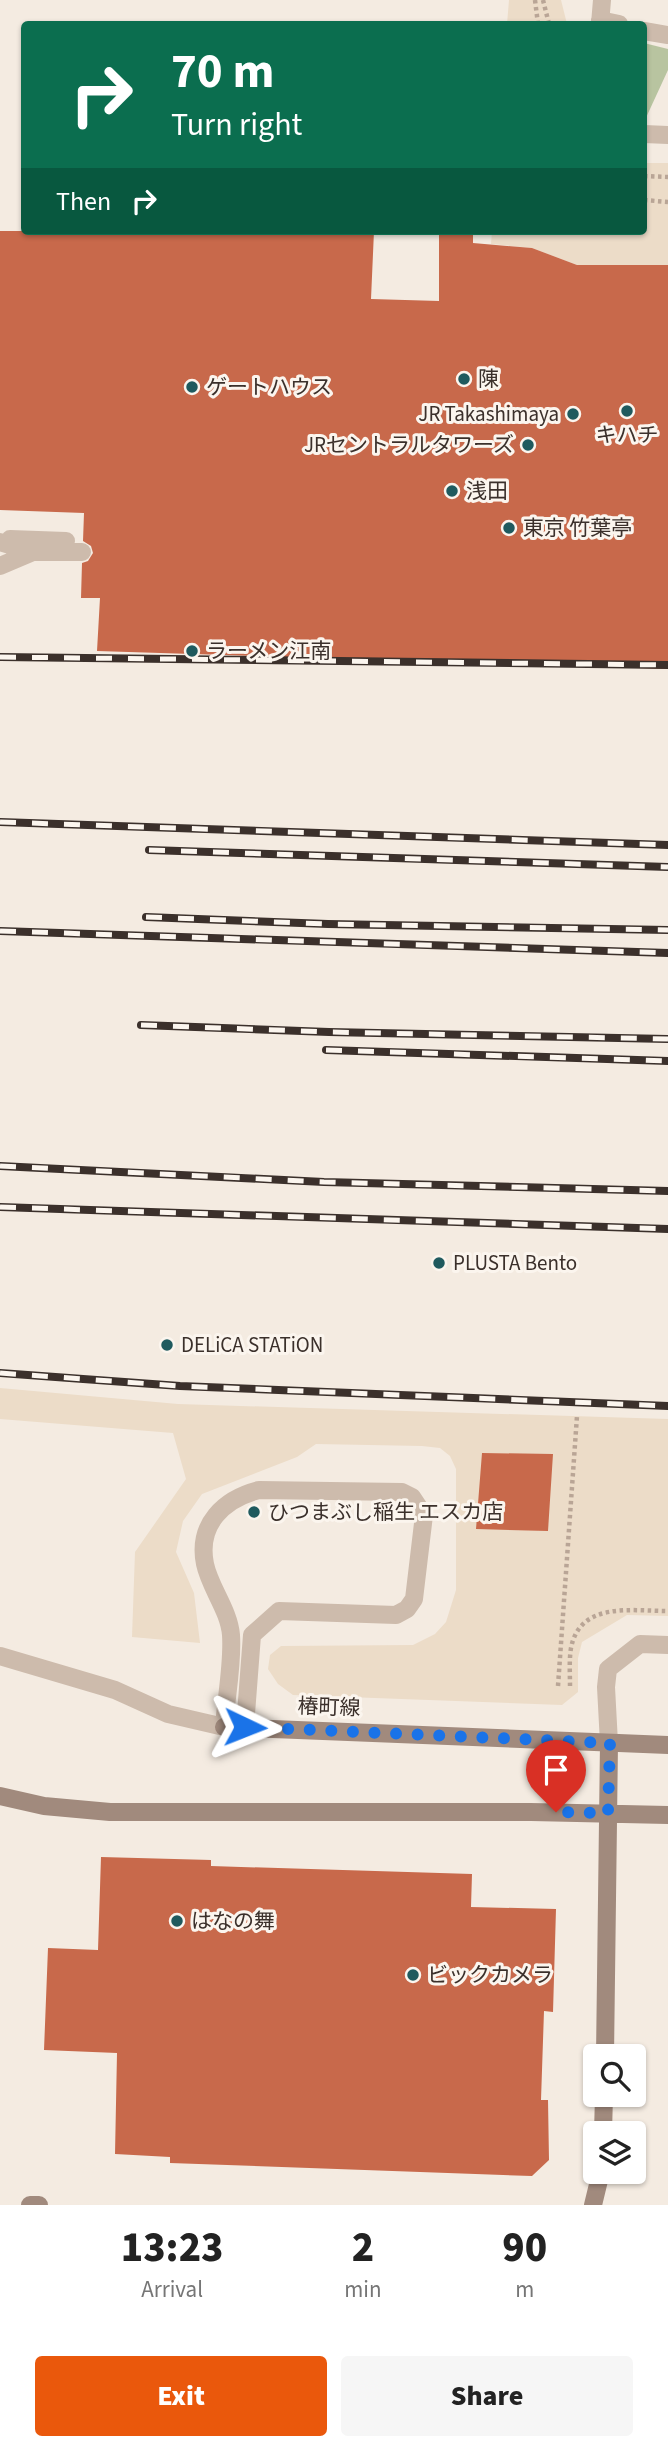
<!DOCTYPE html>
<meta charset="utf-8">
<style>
body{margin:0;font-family:"Source Sans 3","Noto Sans JP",sans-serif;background:#f6f6f6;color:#222;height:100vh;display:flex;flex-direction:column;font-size:26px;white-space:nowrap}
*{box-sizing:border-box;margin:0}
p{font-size:23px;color:#767676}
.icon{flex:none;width:38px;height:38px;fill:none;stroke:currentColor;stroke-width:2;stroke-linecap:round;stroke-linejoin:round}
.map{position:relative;height:2205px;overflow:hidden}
.panel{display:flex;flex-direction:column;background:#fff;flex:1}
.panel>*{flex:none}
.top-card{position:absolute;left:21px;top:21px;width:626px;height:214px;border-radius:7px;box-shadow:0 2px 5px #0004;background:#0b6e4f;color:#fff;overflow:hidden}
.controls{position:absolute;left:583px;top:2044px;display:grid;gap:14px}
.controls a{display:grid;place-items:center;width:63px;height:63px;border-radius:7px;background:#fff;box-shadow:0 2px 5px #0004;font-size:35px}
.pin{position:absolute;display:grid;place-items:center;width:60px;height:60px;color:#fff;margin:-72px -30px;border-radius:50% 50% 50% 0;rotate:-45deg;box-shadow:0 0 7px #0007}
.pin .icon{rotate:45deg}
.me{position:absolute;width:77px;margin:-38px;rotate:92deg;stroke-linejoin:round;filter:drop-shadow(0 0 5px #0008)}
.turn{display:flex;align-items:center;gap:24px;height:147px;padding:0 35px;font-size:32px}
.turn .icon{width:91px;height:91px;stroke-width:2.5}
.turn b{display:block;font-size:49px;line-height:60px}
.then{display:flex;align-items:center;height:66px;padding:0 35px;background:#0003;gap:14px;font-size:26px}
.eta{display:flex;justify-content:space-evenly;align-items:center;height:119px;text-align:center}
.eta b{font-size:42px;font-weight:800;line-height:49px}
.cta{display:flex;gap:14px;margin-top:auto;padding:14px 35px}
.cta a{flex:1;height:80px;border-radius:7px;background:#ea580c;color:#fff;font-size:28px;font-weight:800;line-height:80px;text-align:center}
.cta a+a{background:#f6f6f6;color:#222}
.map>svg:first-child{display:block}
</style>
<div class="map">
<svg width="668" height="2205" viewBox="0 0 668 2205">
<rect width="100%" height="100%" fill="#f4ebe1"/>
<path fill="#b8c4a0" d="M644,43l24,6v21l-24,52z"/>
<path fill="#ecdcc8" d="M509,0h52l6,24h-60z
M644,163h24v102h-91l-45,-17 -41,-4 1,-13h152z
M0,1388l178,16 490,15v197l-41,-1 -45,27 -4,16v34l-16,13 -269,-10 -15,-11 -10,-15 2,-14 11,-9 132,-1 22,-11 11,-12 10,-32v-121l-6,-13 -10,-8 -18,-2 -106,-2 -19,13 -95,37 -19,27 -7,31 18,41 6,50 -68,-6 3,-85 51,-73 -13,-46 -173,-14z"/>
<path fill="#c8694b" d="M0,231h374l-3,68 68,2v-70h34v12l59,5 45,17h91v404l-571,-18 3,-53h-19l1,-35 6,-2 5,-8 -2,-7 -8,-5 1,-28 -84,-3z
M482,1453l71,1 -5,77 -72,-2z
M101,1857l110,3v6l261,8 -1,33 85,2 -3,103 -9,-1 -3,89h7l1,60 -17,16 -362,-13v-6l-55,-3 2,-101 -73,-3 4,-102 50,2z"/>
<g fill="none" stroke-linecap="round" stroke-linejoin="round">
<path stroke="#b9a596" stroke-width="4.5" stroke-dasharray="3.5 3.5" stroke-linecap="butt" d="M535,0l3,24
M543,0l6,24
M644,176l24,1
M644,200l24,2
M558,1686l19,-270
M570,1686c0,-12 -1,-26 1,-38 9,-47 61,-37 97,-37"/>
<path stroke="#cdbbac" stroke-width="18" d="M600,20l19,4
M600,24l2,-24
M644,31l24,4
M644,134l24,1
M10,539l56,2
M0,542l33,10h49
M0,566l33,-14
M224,1727c2,-30 9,-63 7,-92 -2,-25 -21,-47 -26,-71 -8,-40 19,-65 54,-74l143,2 10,5 12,18 -10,84 -7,10 -11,6 -117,-4 -27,24 -7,92
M609,1743l-3,-56 2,-18 32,-25 28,1"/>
<path stroke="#cdbbac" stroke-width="18" d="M0,1656l115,34 53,24 56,13"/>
<path stroke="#a18a7d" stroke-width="18" d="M224,1727l444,18
M0,1796l44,10 66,6h421l137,3
M605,2056l4,-313
M603,2133l1,-38
M30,2205h9
M593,2205l8,-33"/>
<g stroke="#3b302b" stroke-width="8">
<path id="rail" d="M0,657l668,8
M0,822l668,23
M149,850l519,17
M146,917l182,7 340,6
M0,931l668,22
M141,1025l188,7 339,7
M326,1050l342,11
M0,1166l324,16 344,9
M0,1207l668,22
M0,1373l180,13 488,20"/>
</g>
<use href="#rail" stroke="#fbf5ee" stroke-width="5" stroke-dasharray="16" stroke-linecap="butt"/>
</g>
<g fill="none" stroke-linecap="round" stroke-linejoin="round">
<path stroke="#1a73e8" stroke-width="12" stroke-dasharray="0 21.6" d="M245,1727l365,16 -2,70 -52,-1"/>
</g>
<g fill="#1f5a5e" stroke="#fbf5ee" stroke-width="2.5">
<circle cx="464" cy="379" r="7"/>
<circle cx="192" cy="387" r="7"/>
<circle cx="627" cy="411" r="7"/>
<circle cx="573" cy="414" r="7"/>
<circle cx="528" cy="445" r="7"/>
<circle cx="452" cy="491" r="7"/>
<circle cx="509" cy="528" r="7"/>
<circle cx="192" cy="651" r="7"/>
<circle cx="439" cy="1263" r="7"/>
<circle cx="167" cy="1345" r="7"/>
<circle cx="254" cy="1512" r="7"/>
<circle cx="177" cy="1921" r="7"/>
<circle cx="413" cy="1975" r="7"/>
</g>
<g text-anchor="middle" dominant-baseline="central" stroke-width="6" stroke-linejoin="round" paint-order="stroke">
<g font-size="21" fill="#3b302b" stroke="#fbf5ee" text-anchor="start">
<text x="478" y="379">陳</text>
<text x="206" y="387">ゲートハウス</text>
<text x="559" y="414" text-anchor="end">JR Takashimaya</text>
<text x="627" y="435" text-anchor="middle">キハチ</text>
<text x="514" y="445" text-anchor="end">JRセントラルタワーズ</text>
<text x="466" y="491">浅田</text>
<text x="523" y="528">東京 竹葉亭</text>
<text x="206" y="651">ラーメン江南</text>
<text x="453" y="1263">PLUSTA Bento</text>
<text x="181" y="1345">DELiCA STATiON</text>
<text x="268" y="1512">ひつまぶし稲生 エスカ店</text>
<text x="191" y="1921">はなの舞</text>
<text x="427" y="1975">ビックカメラ</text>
</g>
<g font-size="21" fill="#3b302b" stroke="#fbf5ee">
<text transform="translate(329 1707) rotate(2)">椿町線</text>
</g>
</g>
</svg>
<div class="controls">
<a><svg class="icon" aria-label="search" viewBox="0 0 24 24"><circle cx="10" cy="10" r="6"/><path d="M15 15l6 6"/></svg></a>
<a><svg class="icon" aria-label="layers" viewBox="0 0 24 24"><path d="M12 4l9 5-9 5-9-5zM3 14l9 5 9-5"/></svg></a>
</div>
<div class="pin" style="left:556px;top:1812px;background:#d93025"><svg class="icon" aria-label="arrive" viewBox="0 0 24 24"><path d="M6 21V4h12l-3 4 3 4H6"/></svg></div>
<svg class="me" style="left:245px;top:1727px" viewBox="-20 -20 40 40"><path d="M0-17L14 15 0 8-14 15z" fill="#1a73e8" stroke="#fff" stroke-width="4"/></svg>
<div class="top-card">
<div class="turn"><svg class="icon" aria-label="right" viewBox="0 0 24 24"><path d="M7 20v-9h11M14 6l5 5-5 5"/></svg><div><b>70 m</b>Turn right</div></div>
<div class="then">Then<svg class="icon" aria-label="right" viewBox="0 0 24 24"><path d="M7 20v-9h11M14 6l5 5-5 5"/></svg></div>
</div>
</div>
<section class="panel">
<div class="eta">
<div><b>13:23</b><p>Arrival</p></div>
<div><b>2</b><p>min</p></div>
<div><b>90</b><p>m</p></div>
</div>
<div class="cta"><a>Exit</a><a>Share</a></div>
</section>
